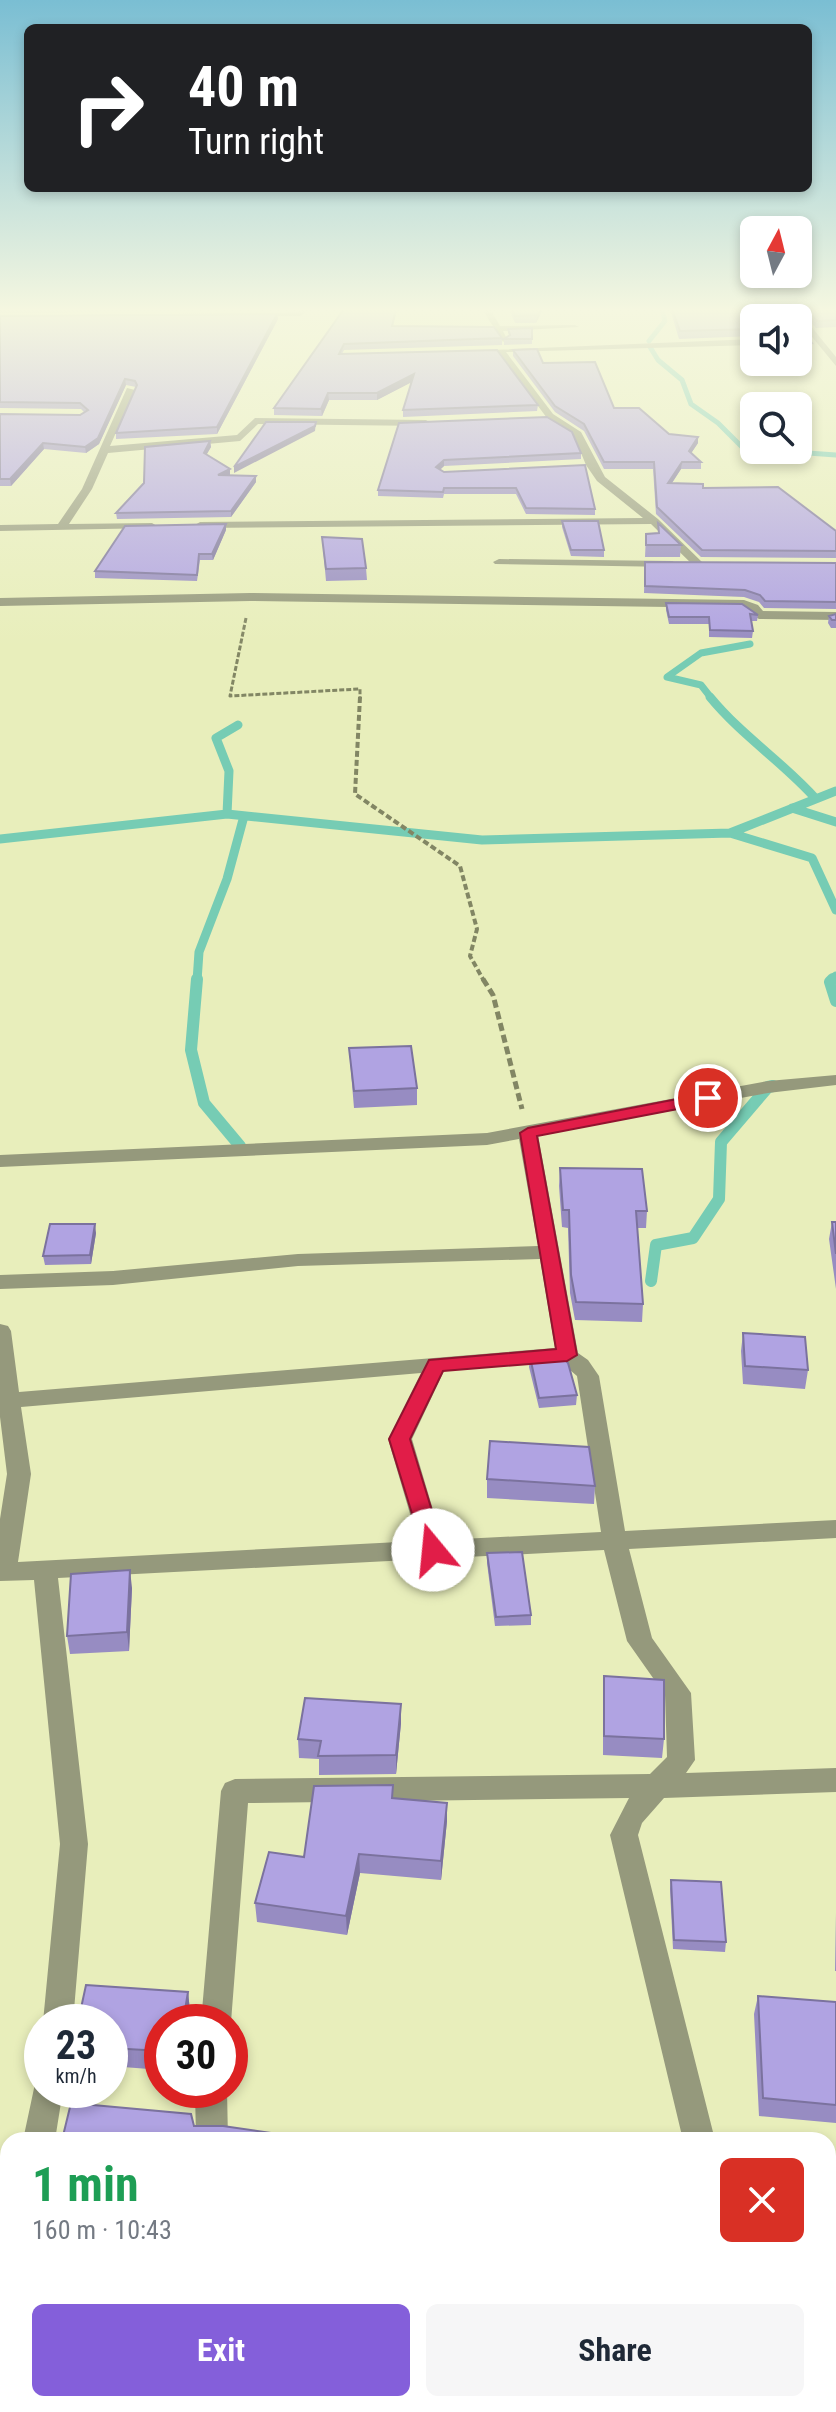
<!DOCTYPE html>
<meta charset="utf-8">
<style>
body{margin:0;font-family:"Roboto Condensed",sans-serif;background:#f6f6f7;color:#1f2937;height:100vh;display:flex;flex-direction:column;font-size:30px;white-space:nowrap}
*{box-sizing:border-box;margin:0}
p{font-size:26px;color:#747a83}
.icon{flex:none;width:44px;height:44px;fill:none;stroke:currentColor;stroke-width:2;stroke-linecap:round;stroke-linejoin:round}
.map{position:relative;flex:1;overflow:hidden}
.side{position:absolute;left:0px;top:2132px;width:836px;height:280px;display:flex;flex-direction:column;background:#fff;border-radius:24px 24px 0 0;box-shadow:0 4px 12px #0003}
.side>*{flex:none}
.top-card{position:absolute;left:24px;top:24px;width:788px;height:168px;border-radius:12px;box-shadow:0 4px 12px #0003;background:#202124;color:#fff;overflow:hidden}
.needle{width:52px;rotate:7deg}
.fabs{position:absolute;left:740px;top:216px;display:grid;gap:16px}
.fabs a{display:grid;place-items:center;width:72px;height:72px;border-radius:12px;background:#fff;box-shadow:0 4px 12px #0003;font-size:40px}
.speed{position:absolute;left:24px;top:2004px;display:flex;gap:16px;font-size:40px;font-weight:700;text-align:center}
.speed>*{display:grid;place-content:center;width:104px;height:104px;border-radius:50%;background:#fff;box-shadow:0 4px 12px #0003;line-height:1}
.speed small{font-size:20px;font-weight:400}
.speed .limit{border:12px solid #d22;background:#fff;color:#111}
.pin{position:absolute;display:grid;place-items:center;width:68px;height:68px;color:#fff;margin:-34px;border:4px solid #fff;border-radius:50%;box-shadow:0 2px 8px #0007}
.me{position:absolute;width:88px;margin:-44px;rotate:343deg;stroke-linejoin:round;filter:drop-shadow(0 0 6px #0008)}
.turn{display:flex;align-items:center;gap:28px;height:168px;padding:0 32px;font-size:36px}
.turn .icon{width:104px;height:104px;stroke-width:2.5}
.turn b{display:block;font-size:56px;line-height:68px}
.round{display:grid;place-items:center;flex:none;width:84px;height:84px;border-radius:12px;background:#f6f6f7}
.overview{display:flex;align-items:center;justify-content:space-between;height:136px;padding:0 32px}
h1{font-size:48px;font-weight:700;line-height:60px;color:#1e9e55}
.action{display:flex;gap:16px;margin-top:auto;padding:16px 32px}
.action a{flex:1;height:92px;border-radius:12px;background:#845fda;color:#fff;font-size:32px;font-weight:700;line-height:92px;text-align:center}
.action a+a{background:#f6f6f7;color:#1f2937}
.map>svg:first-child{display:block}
</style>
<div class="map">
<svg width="836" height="2412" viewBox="0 0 836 2412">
<rect width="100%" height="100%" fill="#e8eebb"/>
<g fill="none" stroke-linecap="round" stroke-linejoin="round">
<path stroke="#76ccb4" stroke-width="5" d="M649,341l16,-20 -3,-12
M650,347l8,13 24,20 9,24 27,19 24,24 12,2
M766,450l70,5"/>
<path stroke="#76ccb4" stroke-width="7" d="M712,699l-11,-14 -34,-8 34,-24 49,-9"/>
<path stroke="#76ccb4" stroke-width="9" d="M710,697c32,39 73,65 106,102
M792,808l44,14
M227,814l2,-43 -13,-33 22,-13
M730,833l82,25 24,52
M0,839l227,-25 255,26 248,-7 106,-42
M197,981l2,-29 28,-73 17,-63
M831,981l5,-5"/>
<path stroke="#76ccb4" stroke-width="12" d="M197,979l-6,71 13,53 36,43
M833,979l-3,3 6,19
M651,1281l5,-36 37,-7 26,-39 2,-57 47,-55 5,-1"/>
<path stroke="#828664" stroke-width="3" stroke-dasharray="5 2" stroke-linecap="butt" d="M246,618l-16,78 130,-7v10"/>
<path stroke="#828664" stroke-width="4" stroke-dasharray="6 3" stroke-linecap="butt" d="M360,697l-5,97 105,72 17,63 -7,27 14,25"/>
<path stroke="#828664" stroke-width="5" stroke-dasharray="8 4" stroke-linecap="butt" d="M483,979l10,16 29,114"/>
<path fill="#95997c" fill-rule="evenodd" d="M300,309h8l-7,7h-54l51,-4z
M482,309h8l10,17 75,-1 4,2 -76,4 4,8 -4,3z
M789,309h8l39,48v9z
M754,339v6l-248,7 47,62 28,18 24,45 53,42 45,44v4h-8l-44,-43 -451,4 -5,-3 5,-3 443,-4 -46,-37 -11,-16 -12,-29 -27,-18 -49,-65 -32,-2z
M127,388l8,2 -25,56 127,-11 18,-17 171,2 5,3 -5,3 -168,-2 -18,17 -132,12 -16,36 -23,35 83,-1 5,3 -1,2 -156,3v-6l58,-1 24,-35z
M499,559l173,2 6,3 -6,3 -177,-3 -2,-2z
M250,593l494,7 14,5 5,6 73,1v8l-77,-1 -17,-11 -492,-7 -250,5v-8z
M836,1075v10l-68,8 -230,42 40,218 10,7 11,16 26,155 211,-11v18l-207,11 23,89 39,55 4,67 -9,13 150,-5v24l-172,6 -22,25 -4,12 77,305h-32l-73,-305 19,-37 -381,5 -17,219 -1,3v-3h-29l20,-231 4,-8 10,-4 415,-5 17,-17 -2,-62 -38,-54 -23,-91 -546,28 30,266 -15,178h-30l17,-178 -26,-264 -34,1v-62l7,-45 -7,-57v-93l8,2 3,5 8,61 536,-44 -15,-89 -242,7 -185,19 -113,4v-14l113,-4 185,-17 240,-8 -19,-107 -32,6 -487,22v-12l487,-22 281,-52zM547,1362l16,2 14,12 24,156 -159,8 -30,-101 32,-68zM421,1373l-33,66 30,102 -400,21 13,-88 -10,-67z
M42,2077v13h21l-8,50h-32l13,-61z
M195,2090h32l1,50h-32z
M749,2404h36l2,8h-36z"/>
</g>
<path fill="#978cc2" d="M0,309h283l-283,4z
M344,309h53l-4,17 109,12v7l-158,5 -2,4 196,51 -1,6 -134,6v-7l8,-28 -34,18h-48l-7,16 -48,-1v-7z
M509,309h34l-7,14h-21z
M670,309h121l11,12 -1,6 11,16 -1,7h-13v-32h-44v18l-75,3z
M801,309h35v18l-20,1z
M277,314l1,5 -61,115 -101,5v-6l20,-46 -10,-2 -27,59 -13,9 -42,-4 -33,37h-11v-72l80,1 4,-3 -3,-3 -81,-1v-92z
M532,328v16l-28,1v-6l5,-3 -1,-7z
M513,350l30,13 71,45 55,26 29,9 -7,10 10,9v7h-20l-9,14 31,5 133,43v27l-135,-1 -45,-43 -3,-45h-49l-20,-38 -29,-19 -42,-56z
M399,423l182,30v6l-137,7 -4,4 4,2 141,-7 10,44v6l-69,-1 -10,-20h-72l-1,4 -65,-2v-6z
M210,441l1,6 -5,8 24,14v6l26,1v6l-25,35 -114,2 -1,-6z
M562,521l42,29v7l-33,-1 -9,-29z
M658,523l23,22 -1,12h-35l1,-23 12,-1z
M226,530l-13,30h-13l-3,21 -102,-3v-7z
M322,537l44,31 1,12 -41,1z
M645,562l191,1v46l-72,-1 -5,-6 -15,-5 -100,-4z
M666,603l92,12 -1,6h-6l2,10 -1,7 -43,-1v-13h-40l-3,-14z
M836,614v14h-5l-3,-5 1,-7z
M349,1048l68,40v17l-63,3z
M560,1168l87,43 -1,17h-9l6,76 -1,18 -67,-2 -5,-27 -2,-65 -6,-1 -3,-41z
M832,1222h4v67l-7,-50z
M96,1233l-5,31 -46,1 -2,-9z
M743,1333l65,37 -3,19 -62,-5 -2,-33z
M530,1357l47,38 -1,10 -37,3 -10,-41z
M487,1479l108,7 -1,18 -107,-6z
M487,1553l44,62v10l-36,1 -8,-63z
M132,1588l-3,63 -59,3 -3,-18z
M604,1676l60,63 -2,19 -59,-3v-60z
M401,1704v19l-5,51 -77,1v-16l-20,-1 -1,-19z
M393,1785v13l54,5v18l-6,59 -81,-7 -13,62 -90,-13 -2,-19 49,-46z
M671,1880l55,62 -1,10 -52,-3 -3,-60z
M836,1913v58h-1z
M188,1992l2,19 -2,11h-26v48l-52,-4v-44z
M758,1996l78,6v121l-77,-7 -5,-102z
M0,2225l8,1v53l-8,-1z
M486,2404h202l-1,6 -15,-1v3h-185z
M793,2404h35l8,8h-42z
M189,2407l-1,5h-167l-2,-4z"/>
<path fill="#7b729e" d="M540,309h3l-7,14 1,-8z
M277,314l1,5 -61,115v-7z
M414,374v7l-37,19v-7z
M125,379l1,6 -27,59 -13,9 -1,-6z
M328,393l1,7 -7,16 -1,-7z
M316,422l-1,9 -81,42v-6z
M698,437v6l-10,15 1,-7z
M210,441l1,6 -7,12v-6z
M43,443l1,6 -33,37 -1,-7z
M444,460v6l-8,7v-6z
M682,462l-1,7 -13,20v-6z
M230,469v6h-12z
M256,476v6l-25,35v-6z
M226,524v6l-13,30 -1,-6z
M95,1224l1,9 -5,31 -1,-9z
M130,1570l2,18 -3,63 -2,-19z
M401,1704v19l-5,51v-19z
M447,1803v18l-6,59v-19z
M359,1854l1,19 -13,62 -1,-19z
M188,1992l2,19 -2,11h-5z
M184,2404h4v8h-6z"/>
<path fill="#b0a3e2" stroke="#7b729e" stroke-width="2" d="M344,309h52l-4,17 102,1 8,11 -158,6 -5,10 158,-4 41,55 -135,5 11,-36 -37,19h-49l-7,16 -47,-1z
M512,309h28l-3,6 -22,1z
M672,309h119l11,12h-4v-3h-44v11l-74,2z
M807,309h29v11l-19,1z
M277,314l-60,113 -101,6 21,-48 -2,-4 -10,-2 -27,59 -13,9 -42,-4 -33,36h-10v-65l80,1 8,-5 -8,-7 -80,-1v-86z
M798,322l14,21 -14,-1z
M532,328v11h-28l6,-4 -2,-6z
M537,349l6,14 52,-1 19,46h25l30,26 29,3 -9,14 12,11h-19l-14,21 35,1v4l75,-1 58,44v20l-134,-1 -45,-43 -3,-45h-50l-20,-38 -29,-18 -42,-56z
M547,417l25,15 9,21 -137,7 -8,7 8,5 141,-7 10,44 -69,-1 -10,-20h-72l-1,4 -65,-2 21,-67z
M266,422h50l-1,4 -81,41z
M210,441l-6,12 26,16 -12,6 38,1 -25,35 -115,2 28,-30 1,-36z
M562,521h36l6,29h-33z
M658,523l23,22h-35v-11l13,-1z
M226,524l-14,30h-13l-2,21 -102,-4 30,-45z
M322,537l40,2 4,29 -40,1z
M645,562l191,1v39l-71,-1 -5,-6 -15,-5 -100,-4z
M666,603l76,1 16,11 -8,-1 3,17 -43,-1 -1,-13h-40z
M836,614v6h-4l-3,-4z
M411,1046l6,42 -63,3 -5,-43z
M560,1168l82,1 5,42h-11l7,93 -67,-2 -5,-27 -2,-65h-6z
M832,1222h4v32z
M50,1224h45l-5,31 -47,1z
M743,1333l62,4 3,33 -63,-4z
M530,1357h32l6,6 9,32 -38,3z
M490,1441l99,6 6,39 -108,-7z
M522,1552l9,63 -35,2 -9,-64z
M130,1570l-3,62 -60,4 4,-62z
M604,1676l60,4v59l-60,-3z
M305,1698l96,6 -5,51 -78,1 3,-15 -23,-2z
M393,1785l-1,13 55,5 -6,58 -82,-7 -13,62 -91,-13 14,-51 35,5 10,-71z
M671,1880l50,2 5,60 -52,-2z
M86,1985l102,7 -5,30h-21v29l-52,-3v-26h-32z
M758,1996l78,6v103l-73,-7z
M71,2103l120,11 3,12h29l96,14h-257z
M0,2225l8,1v37l-8,-1z
M828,2227h8v185h-32l-1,-8h25z
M8,2300v12h-3z
M20,2404h164l-2,8h-124l-39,-4z
M489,2404h182l2,8h-184z"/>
<linearGradient id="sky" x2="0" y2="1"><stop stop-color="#7abed3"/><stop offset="0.48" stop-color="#f5f7e0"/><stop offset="1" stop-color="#f5f7e0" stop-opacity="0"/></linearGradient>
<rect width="836" height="646" fill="url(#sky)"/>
<path fill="#e11d48" stroke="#92132f" stroke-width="2" d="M708,1093l6,2 3,3 -3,4 -177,34 40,219 -10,6 -124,10 -33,68 34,111 -3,6 -8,2 -8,-2 -36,-117 40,-79 127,-11 -36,-216 8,-5z"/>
</svg>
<div class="fabs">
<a><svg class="needle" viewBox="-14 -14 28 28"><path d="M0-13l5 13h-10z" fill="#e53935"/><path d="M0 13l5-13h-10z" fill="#747a83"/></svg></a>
<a><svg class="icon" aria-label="sound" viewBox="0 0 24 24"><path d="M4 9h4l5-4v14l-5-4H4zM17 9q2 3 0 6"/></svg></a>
<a><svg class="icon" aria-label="search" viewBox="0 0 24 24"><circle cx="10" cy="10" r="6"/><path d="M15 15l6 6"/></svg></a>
</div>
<div class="speed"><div>23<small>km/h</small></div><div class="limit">30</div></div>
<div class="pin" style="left:708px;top:1098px;background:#d93025"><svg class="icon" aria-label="arrive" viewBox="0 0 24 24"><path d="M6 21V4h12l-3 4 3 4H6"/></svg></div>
<svg class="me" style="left:433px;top:1550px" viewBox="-20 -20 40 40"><circle r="19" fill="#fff"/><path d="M0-13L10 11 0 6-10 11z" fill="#e11d48"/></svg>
<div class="top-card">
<div class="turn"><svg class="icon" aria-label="right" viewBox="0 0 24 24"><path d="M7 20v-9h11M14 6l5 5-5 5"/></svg><div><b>40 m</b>Turn right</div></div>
</div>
<section class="side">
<div class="overview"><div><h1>1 min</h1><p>160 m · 10:43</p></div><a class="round" style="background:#d93025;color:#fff"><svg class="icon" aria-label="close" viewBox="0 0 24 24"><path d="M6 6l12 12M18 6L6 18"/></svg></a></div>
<div class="action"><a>Exit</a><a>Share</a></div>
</section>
</div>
